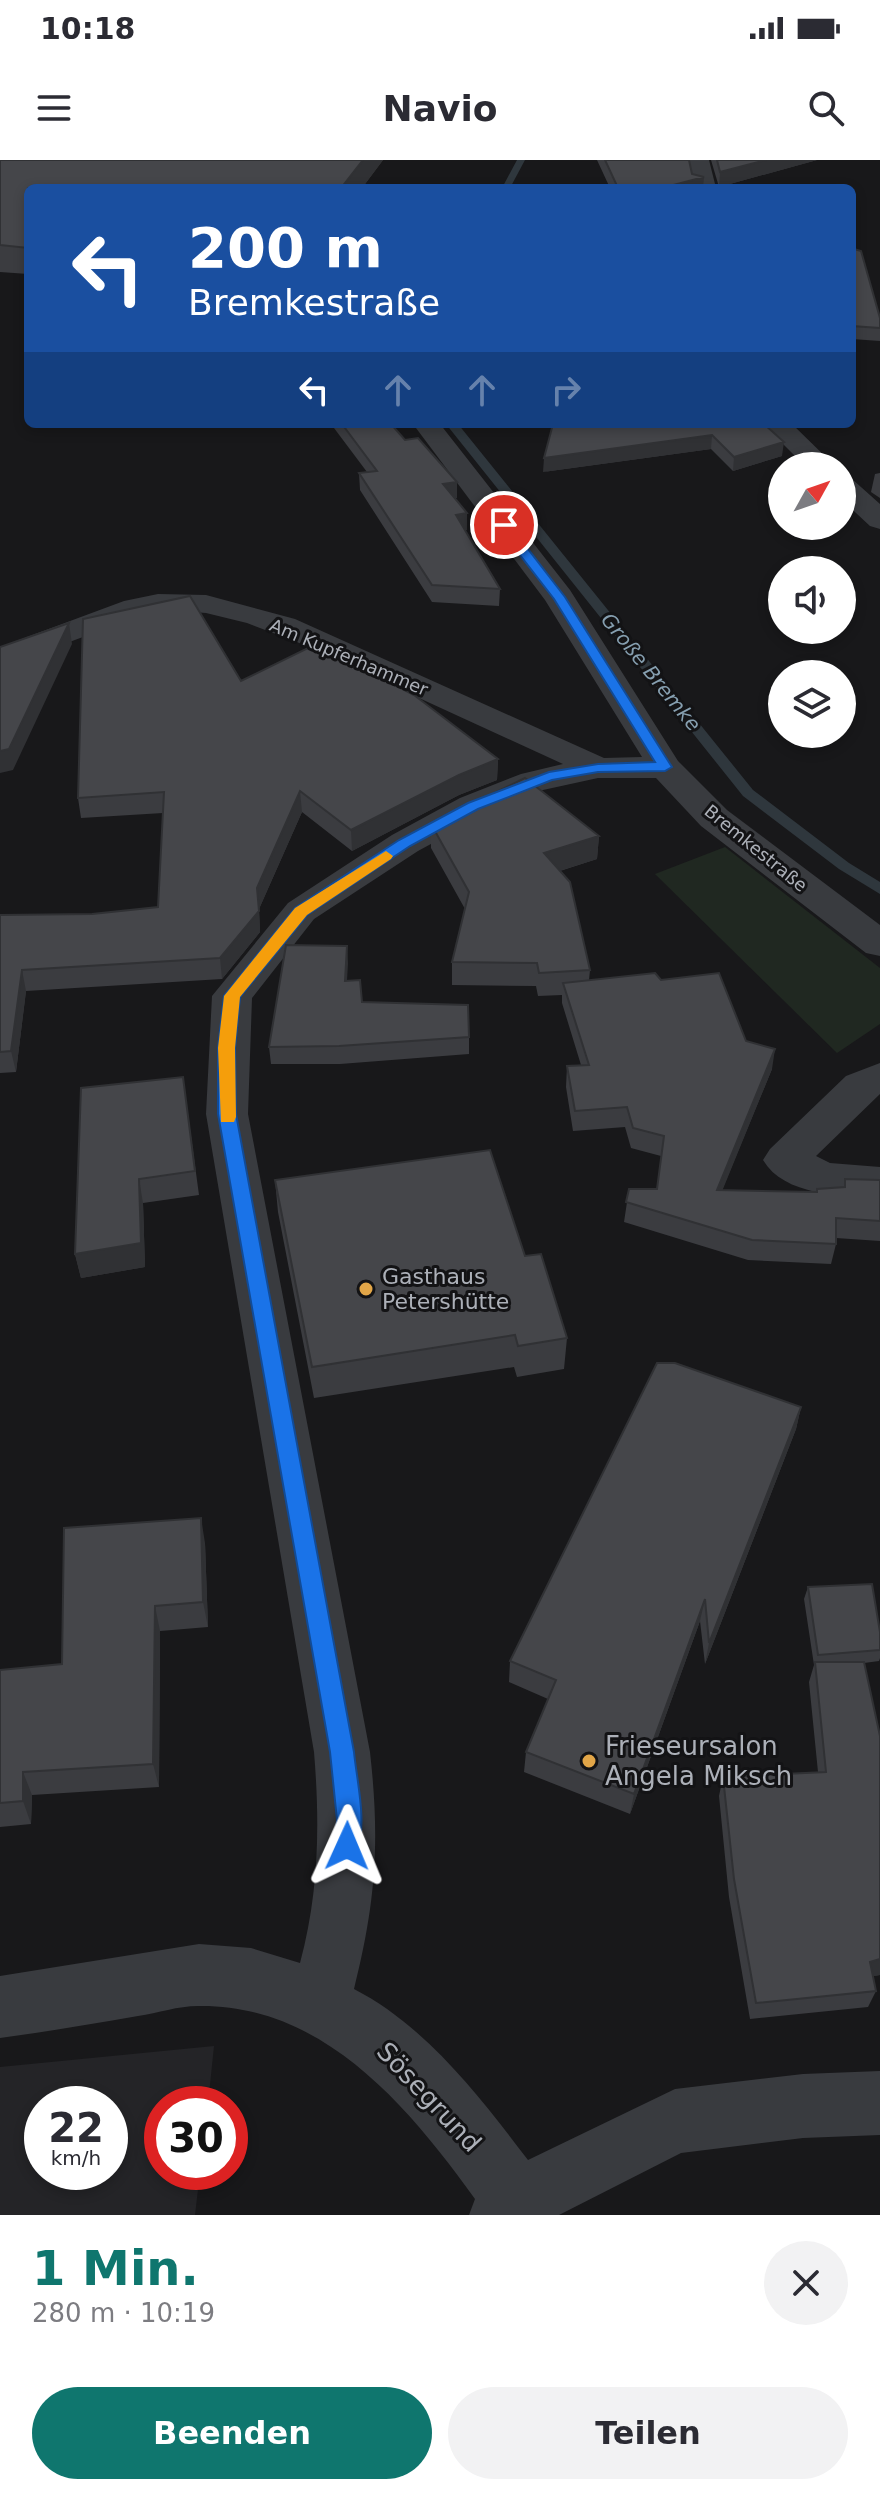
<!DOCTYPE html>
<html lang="de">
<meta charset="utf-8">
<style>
body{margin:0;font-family:"DejaVu Sans",sans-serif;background:#f2f2f3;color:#2b2b33;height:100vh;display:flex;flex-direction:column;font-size:30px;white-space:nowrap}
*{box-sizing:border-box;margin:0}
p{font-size:26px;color:#7c7c81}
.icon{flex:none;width:44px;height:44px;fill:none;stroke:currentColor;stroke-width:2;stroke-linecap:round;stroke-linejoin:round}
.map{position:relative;height:2055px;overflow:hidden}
.drawer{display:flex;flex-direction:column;background:#fff;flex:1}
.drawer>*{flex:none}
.guide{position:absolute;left:24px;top:24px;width:832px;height:244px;border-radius:12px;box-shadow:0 4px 12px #0003;background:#1a4fa0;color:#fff;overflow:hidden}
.needle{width:52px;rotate:50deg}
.buttons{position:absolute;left:768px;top:292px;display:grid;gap:16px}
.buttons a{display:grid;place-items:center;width:88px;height:88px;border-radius:50%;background:#fff;box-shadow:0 4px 12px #0003;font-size:40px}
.speed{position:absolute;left:24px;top:1926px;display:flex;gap:16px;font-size:40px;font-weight:700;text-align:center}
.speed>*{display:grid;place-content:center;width:104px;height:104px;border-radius:50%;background:#fff;box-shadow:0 4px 12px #0003;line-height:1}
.speed small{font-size:20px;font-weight:400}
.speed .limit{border:12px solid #d22;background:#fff;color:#111}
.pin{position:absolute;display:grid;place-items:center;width:68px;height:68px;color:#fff;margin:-34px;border:4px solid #fff;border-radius:50%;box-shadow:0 2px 8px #0007}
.me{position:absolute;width:88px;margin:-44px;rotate:1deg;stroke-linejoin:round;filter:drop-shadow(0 0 6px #0008)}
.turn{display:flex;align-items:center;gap:28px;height:168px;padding:0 32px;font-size:36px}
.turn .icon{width:104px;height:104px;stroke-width:2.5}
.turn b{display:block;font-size:56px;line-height:68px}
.lanes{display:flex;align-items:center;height:76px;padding:0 32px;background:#0003;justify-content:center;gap:40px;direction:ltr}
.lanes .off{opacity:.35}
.round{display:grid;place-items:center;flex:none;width:84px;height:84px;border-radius:42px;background:#f2f2f3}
.head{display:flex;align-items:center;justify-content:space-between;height:136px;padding:0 32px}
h1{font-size:48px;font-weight:600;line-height:60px;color:#0f766e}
.button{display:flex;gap:16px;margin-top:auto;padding:16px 32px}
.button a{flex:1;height:92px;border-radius:48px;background:#0f766e;color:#fff;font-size:32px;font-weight:600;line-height:92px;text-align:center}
.button a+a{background:#f2f2f3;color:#2b2b33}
.status{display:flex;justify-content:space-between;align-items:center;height:56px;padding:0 40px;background:#fff;direction:ltr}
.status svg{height:22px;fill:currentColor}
header{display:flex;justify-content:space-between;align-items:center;height:104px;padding:0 32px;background:#fff;font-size:36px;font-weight:600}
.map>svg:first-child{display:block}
</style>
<div class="status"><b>10:18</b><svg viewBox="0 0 49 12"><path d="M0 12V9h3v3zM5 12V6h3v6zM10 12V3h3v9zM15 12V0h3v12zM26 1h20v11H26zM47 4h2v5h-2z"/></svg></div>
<header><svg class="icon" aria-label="menu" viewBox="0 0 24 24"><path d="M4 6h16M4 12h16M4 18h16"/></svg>Navio<svg class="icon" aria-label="search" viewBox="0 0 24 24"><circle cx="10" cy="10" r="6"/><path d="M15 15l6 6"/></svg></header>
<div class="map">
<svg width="880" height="2055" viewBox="0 0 880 2055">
<rect width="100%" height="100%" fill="#18181a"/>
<path fill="#242427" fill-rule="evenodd" d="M214,1886l-6,58h-46v68h38l-5,43h-195v-148zM42,1944h68v68h-68z"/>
<path fill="#202821" d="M725,687l155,121v56l-43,29 -182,-179z"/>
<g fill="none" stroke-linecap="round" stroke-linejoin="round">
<path fill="#2f373d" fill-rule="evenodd" d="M517,0h8l-15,28h-8z
M446,264h12l295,366 96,73 31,19v12l-41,-25 -96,-73z"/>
<path fill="#393b3f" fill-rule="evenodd" d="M687,0h22l7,28h-22z
M413,264h27l130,166 108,171 49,49 153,115v31l-14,-3 -165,-127 -45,-48h-58l-55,12 -57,24 -68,37 -104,68 -62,79 -4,116 122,638c10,89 6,150 -16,237 72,37 126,108 174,171l147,-71 128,-15 77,-3v64l-77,3 -122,15 -122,62h-90l6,-16c-67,-93 -152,-195 -277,-193 -20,0 -40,7 -60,10 -46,8 -92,16 -138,22v-62l199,-32 52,4 49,15c19,-70 20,-139 14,-211l-108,-638 6,-118 76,-93 104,-68 68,-37 61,-24 42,-10 -266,-122 -50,-19 -41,-10 -26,-2 -41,5 -139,52v-21l124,-46 34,-7 48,1 89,24 309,139 38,-1 -97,-157z
M763,264h29l43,42h-30z
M842,317l10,2 28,25v25l-10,-3 -28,-26z
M880,903v31l-64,62 14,7 50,4v32c-37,-3 -96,-3 -117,-39l7,-11 76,-73z"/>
</g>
<path fill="#3b3c40" d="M0,0h383l-21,28h-334v86l-28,-2z
M597,0h92l3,14 11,14h-93z
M711,0h106l-98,27z
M852,84l28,74v23l-28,-2z
M331,264h60l66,74h-3l13,15v17h-3l36,59 -1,17 -67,-4 -72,-112 -1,-17 8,-1z
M764,264l18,32 -49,15 -22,-22 -168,23z
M880,313v25l-9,-6 4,-18z
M241,521l257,78 -1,21 -38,15 -107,56 -50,-39 -43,97 1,23 -38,47 -196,12 -10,81 -16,1v-158l92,-1 66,-7 5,-94 -82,5 -3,-20z
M431,664l168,12 -2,23 -37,12 30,99 -1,10h72l85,61 26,28 -50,121 94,2 1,-3 26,-2 2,-8 35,1v61l-44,-3v6l-5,20 -83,-4 -124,-38 5,-33h28l4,-33 -30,-8 -6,-21 -52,4 -7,-44 1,-21 14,-1 -19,-62v-8l-24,1 -2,-10 -84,-1v-23l13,-53 -34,-61z
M347,786v35l15,21 107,35v17l-129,10h-69l-2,-17z
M183,917l16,118 -56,8 2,64 -64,11 -6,-24z
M275,1020l250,76 42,82 -3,31 -47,8 -3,-10 -200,31 -36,-186z
M801,1247l-5,22 -91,235 -5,-43 -70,193 -106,-42 2,-20 22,-53 -39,-17 1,-21z
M205,1383l3,84 -48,4 -1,156 -127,8 -1,29 -31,3v-157l62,-6z
M808,1427l72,45v26l-1,3 -15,2 16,73v239l-7,1 3,15 -8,16 -118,12 -21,-122 -10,-101 4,-19 95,-5 -9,-90 5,-17 -10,-66z"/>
<path fill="#303134" d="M363,0h20l-21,28h-21z
M766,0h51l-98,27 1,-15z
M704,17l-1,11h-41z
M712,275l-1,14 -168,23 1,-14z
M784,282l-2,14 -49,15 1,-14z
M457,322v16l-14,3v-17z
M467,353v17l-12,2 1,-17z
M69,463l3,21 -59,126 -13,3v-22z
M498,599l-1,21 -38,15 -107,56 -1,-21 108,-55z
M300,631l2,21 -43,97 1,23 -38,47 -2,-21 37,-70z
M599,676l-2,23 -54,17 1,-23z
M347,786l1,17 -2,35 -1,-17z
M22,810l4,21 -10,81 -5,-21z
M775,889l-3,20 -58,142 3,-21z
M139,1019l4,24 2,64 -64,11 -6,-24z
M801,1247l-5,22 -91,235 4,-21z
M201,1358l4,25 3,84 -5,-25z
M705,1439l-5,22 -70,193 4,-20z
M155,1446l5,25 -1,156 -6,-23z
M23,1612l9,23 -1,29 -8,-23z
M880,1799v16l-17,3 7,-16z"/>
<path fill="#45464a" stroke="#303134" stroke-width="2" d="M0,0h363l-22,28h-313v60l-28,-3z
M605,0h84l3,14 12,3 -42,11h-44z
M717,0h49l-46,12z
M852,84l2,5 7,2 19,67v10l-28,-2z
M342,264h49l14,16 13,-2 39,44 -14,2 24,29 -11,2 44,74 -68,-4 -73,-112 18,-2z
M553,264h211l20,18 -50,15 -22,-22 -168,23z
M190,436l51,85 75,-37 98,51 84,64 -39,16 -108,55 -51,-39 -43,97 2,23 -39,47 -198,12 -11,81 -11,1v-137l92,-1 66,-7 6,-115 -86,6 5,-179z
M69,463l-60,126 -9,2v-104z
M525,618l74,58 -55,17 26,29 20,88 -51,3 -2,-10 -85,-1 17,-70 -38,-68z
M286,785l61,1 -2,35 15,-1 2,22 106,3 1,32 -130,9 -70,1z
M655,813l6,7 58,-7 27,68 29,8 -58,141 100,2v-3l28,-2v-8l35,1v41l-44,-3v26l-84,-4 -126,-38 3,-13h28l7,-53 -31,-8 -6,-21 -52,4 -8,-45 22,-1 -26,-82z
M183,917l12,94 -56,8 2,64 -66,11 6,-166z
M490,990l35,106 16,-2 26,84 -49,8 -3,-11 -203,32 -37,-187z
M657,1203h18l126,44 -92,236 -4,-44 -71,195 -108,-42 30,-72 -46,-19z
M201,1358l2,84 -48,4 -2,158 -130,8v29l-23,2v-133l62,-6 2,-136z
M872,1424l8,48v18l-62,5 -10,-68z
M815,1502h49l16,74v223l-10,3 6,29 -120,12 -22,-124 -11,-102 103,-5z"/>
<path fill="#1a73e8" stroke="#114b97" stroke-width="2" d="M499,363h9l57,74 107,170 -7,4 -67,1 -46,8 -74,29 -68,37 -103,69 -67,82 -5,51 1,66 118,638c3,31 14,72 2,102l-9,4 -9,-4 -3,-8 2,-26 -7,-68 -112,-638v-66l6,-52 71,-88 104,-68 69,-37 81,-31 49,-8 57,-2 -101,-163 -55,-71z"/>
<path fill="#f59e0b" d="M386,691l7,5 -2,3 -84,56 -67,82 -5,51 1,69 -2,5h-13l-3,-74 6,-52 71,-88z"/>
<g fill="#e2a648" stroke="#131315" stroke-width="3">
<circle cx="366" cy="1129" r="8"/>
<circle cx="589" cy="1601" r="8"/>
</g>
<g text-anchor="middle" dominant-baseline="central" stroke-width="6" stroke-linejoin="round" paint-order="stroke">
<g font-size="18" fill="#acb0b8" stroke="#131315">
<text transform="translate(349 497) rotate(23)">Am Kupferhammer</text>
<text transform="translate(756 688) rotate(39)">Bremkestraße</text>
</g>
<g font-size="20" font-style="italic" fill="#869fb0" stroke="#131315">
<text transform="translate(651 512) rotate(51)">Große Bremke</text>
</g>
<g font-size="22" fill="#acb0b8" stroke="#131315" text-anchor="start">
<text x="382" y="1116">Gasthaus<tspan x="382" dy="25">Petershütte</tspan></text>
</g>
<g font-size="26" fill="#acb0b8" stroke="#131315" text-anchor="start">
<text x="605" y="1586">Frieseursalon<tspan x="605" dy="30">Angela Miksch</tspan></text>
</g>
<g font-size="26" fill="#acb0b8" stroke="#131315">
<text transform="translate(429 1937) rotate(47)">Sösegrund</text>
</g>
</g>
</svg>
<div class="buttons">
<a><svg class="needle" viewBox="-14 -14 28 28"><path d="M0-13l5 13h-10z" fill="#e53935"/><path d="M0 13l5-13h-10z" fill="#7c7c81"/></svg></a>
<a><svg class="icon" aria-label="sound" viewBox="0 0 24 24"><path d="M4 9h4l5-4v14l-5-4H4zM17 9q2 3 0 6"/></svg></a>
<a><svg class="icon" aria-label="layers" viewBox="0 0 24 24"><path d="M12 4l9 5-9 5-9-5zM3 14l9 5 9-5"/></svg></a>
</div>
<div class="speed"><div>22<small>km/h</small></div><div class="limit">30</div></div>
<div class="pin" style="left:504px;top:365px;background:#d93025"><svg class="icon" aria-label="arrive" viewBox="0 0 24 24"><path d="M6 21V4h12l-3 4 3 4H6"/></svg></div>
<svg class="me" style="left:347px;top:1686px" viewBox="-20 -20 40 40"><path d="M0-17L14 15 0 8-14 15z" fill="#1a73e8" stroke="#fff" stroke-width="4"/></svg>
<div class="guide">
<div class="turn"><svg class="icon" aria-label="left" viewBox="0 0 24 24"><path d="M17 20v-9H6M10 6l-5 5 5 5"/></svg><div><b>200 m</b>Bremkestraße</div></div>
<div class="lanes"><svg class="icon" aria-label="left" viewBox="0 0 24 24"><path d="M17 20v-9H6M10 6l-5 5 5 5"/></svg><svg class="icon off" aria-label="ahead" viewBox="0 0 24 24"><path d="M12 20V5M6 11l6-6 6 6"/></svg><svg class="icon off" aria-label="ahead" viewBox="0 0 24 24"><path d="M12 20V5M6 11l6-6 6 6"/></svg><svg class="icon off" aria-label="right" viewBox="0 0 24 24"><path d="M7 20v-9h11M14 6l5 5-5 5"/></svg></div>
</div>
</div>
<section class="drawer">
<div class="head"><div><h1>1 Min.</h1><p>280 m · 10:19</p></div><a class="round"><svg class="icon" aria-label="close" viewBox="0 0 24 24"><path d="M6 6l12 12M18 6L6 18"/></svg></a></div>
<div class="button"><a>Beenden</a><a>Teilen</a></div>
</section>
